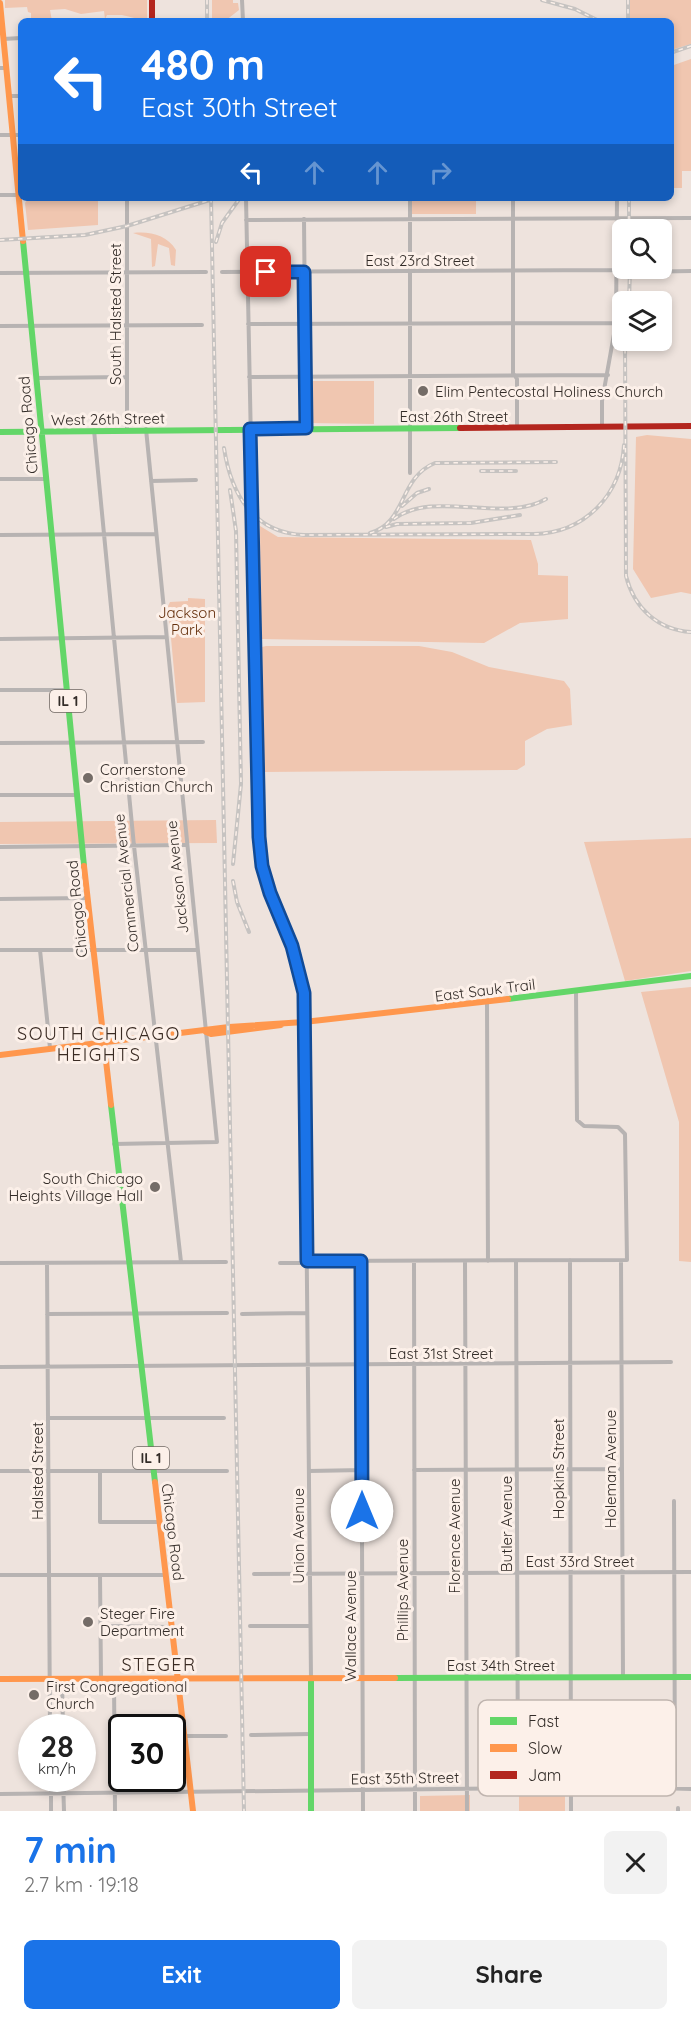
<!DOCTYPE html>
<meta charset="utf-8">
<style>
body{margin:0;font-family:Quicksand,sans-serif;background:#f2f2f2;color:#222;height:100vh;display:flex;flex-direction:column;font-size:22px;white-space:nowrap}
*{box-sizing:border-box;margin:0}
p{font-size:20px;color:#767676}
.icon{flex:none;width:33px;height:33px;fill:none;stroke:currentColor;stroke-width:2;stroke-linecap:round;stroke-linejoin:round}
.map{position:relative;height:1811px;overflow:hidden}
.sheet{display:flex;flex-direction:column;background:#fff;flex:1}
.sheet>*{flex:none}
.guide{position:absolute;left:18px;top:18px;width:656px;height:183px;border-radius:9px;box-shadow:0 3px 9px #0003;background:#1a73e8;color:#fff;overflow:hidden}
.fabs{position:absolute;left:612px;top:219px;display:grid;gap:12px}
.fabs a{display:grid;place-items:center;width:60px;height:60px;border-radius:9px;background:#fff;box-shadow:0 3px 9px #0003;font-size:30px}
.speed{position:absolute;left:18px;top:1714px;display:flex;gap:12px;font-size:30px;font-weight:700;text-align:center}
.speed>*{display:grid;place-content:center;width:78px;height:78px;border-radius:50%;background:#fff;box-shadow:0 3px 9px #0003;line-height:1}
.speed small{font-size:15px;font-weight:400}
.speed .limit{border:3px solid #111;border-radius:9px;background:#fff;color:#111}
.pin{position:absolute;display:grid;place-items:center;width:51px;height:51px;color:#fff;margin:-26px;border-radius:12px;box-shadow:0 3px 9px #0006}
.me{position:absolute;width:66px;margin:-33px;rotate:0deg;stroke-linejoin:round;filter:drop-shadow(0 0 4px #0008)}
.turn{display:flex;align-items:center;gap:21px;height:126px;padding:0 24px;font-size:27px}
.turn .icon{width:78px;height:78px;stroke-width:2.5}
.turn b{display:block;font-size:42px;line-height:51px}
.lanes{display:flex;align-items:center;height:57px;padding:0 24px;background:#0003;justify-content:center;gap:30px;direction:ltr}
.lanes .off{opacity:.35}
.round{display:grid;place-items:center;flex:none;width:63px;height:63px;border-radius:9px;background:#f2f2f2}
.head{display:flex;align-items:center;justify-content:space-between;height:102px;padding:0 24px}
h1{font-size:36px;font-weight:700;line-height:45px;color:#1a73e8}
.primary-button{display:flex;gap:12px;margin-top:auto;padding:12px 24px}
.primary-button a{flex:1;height:69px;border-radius:9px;background:#1a73e8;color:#fff;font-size:24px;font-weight:700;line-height:69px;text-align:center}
.primary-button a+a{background:#f2f2f2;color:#222}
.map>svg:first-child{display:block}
</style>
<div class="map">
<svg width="691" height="1811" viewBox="0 0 691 1811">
<rect width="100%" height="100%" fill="#eee3dd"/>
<path fill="#f0c6b0" d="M5,0h142v21l-25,-6h-15l-2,4 -1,-8 -23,3 -16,-5 -15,1 2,11h-21v-8l-3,-1 -1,-5 -22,1z
M212,0h21v3h5l1,7 -14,11h-13z
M630,0h61v44l-20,6 -1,-29h-40z
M691,59v112h-9v17h-11v-122z
M98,198v27l-70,5 -3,-27 3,-4z
M411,198h65v16h-65z
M133,233c17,-2 34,2 43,17l-1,16 -4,-1 -2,-17 -11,-4 -3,22 -3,1 -1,-28z
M310,381h64v43l-65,-1z
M647,435l44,4v155l-10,-2 -30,6 -18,-29 3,-132z
M260,526l18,11 253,3 7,24v11l30,1v43l-48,4 -36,20 -223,-4z
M188,598l17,1v103l-28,1 -9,-97 2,-4 18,-1z
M266,646h153l33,6 37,15 75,14 6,8 2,36 -25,4 -22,12v24l-8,5 -253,2 -2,-125z
M216,820l1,23 -217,1v-22z
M691,838v133l-66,10 -41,-139z
M691,987v275l-12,-1v-139l-38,-130z
M519,1794h46v17h-54h8z
M470,1795v16h-50v-15z"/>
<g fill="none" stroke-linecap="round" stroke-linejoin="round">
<path stroke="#b7b3b2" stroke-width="4" d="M242,0l1,21
M3,39l18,-1
M0,68h6
M9,96h12
M0,135h21
M0,195h20
M246,198l13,639c6,55 34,102 45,156l7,685
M410,198v275
M513,198v175l4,6v48
M304,219l2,209
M246,220l445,-2
M222,272l395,-2
M636,272l55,-1
M0,273l206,-1
M248,324l368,-1
M0,326l202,-1
M249,377l359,-2
M37,378l90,-1
M602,427v-26l14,-78 1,-125
M127,429v-231
M94,430l40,416 47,416
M0,479h45
M151,481l45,-1
M0,535l156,-1
M0,639l166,-2
M0,690h66
M0,743l203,-1
M0,795h77
M0,847l185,-2
M0,899l87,-1
M0,950h198
M40,950l10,98
M487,1002l1,259
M114,1144l103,-2 -71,-713
M570,1260l1,551
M307,1261l320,-1 -2,-126 -7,-7 -34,-1 -7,-6 -1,-129
M361,1261l2,550
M414,1261l1,550
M465,1261l2,550
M516,1261l2,527
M621,1261l2,416
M0,1263l226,-1
M47,1263l3,465
M280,1263h27
M47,1314l180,-1
M242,1314l65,-1
M0,1367l671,-5
M48,1418h176
M414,1470l208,-1
M0,1471h227
M100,1471v51h59
M309,1471l54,-1
M674,1501l1,286
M254,1574l437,-2
M0,1575h166
M100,1575l1,104
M101,1626l70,1
M250,1626h60
M62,1679l1,49
M114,1679l1,132
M251,1735l59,-1
M114,1736h8
M172,1736h54
M51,1779v32
M63,1779l1,32
M0,1794l623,-7 68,2
M678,1808v3"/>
<path stroke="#63d668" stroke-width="6" d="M23,241l61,625
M0,432l460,-4
M508,999l183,-23
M111,1105l44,377
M311,1678v133
M395,1678l296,-1"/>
<path stroke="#ff974d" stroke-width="6" d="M0,3l23,238
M84,866l27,239
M206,1032l5,2 70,-9
M0,1055l229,-28 75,-5 204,-23
M155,1482l38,329
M0,1679l395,-1"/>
<path stroke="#b3261e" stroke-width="6" d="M152,0v21
M460,428l231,-2"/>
<g stroke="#c6c3c1" stroke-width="4">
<path id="rail" d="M207,0v21
M542,0l33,9 24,12
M628,0v21
M670,53l21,-7
M211,198l33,1613
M629,198v32
M0,240l85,-5 42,-9 89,-28
M216,242l6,-19 18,-25
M629,302l1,-34
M625,340l1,236c8,32 32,54 65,56
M224,448c7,46 29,85 80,87l230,-1c51,-1 87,-39 90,-89
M481,471h35
M230,490l6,41 5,253 -8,80
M402,506l15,-13 12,-4
M394,519c40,-30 109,5 152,-20
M386,527l11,-3 74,-1 49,-8
M370,533c37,-10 28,-55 65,-70l121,-1
M233,881l4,21 12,30"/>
</g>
<use href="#rail" stroke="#fcf0e9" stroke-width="1.5" stroke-dasharray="4.5" stroke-linecap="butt"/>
</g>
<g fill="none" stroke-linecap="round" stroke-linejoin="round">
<g stroke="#114b97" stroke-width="15">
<path id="route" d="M266,272h38l2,156 -56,1 9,408 3,29 8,27 22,53 12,47 3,268h54l1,250"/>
</g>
<use href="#route" stroke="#1a73e8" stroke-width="10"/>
</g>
<g fill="#746c67" stroke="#fcf0e9" stroke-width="2">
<circle cx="423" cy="391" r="6"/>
<circle cx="88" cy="778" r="6"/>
<circle cx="155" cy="1187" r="6"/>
<circle cx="88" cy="1622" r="6"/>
<circle cx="34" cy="1695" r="6"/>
</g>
<g text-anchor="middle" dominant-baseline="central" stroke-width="6" stroke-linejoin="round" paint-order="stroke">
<g fill="#fcf0e9" stroke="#6f6762" stroke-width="1.5">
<rect x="50" y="690" width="36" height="22" rx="4.5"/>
<rect x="133" y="1447" width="36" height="22" rx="4.5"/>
</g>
<g font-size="14" font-weight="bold" fill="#332c28">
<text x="68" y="701">IL 1</text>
<text x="151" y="1458">IL 1</text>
</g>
<g font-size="15" fill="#332c28" stroke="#fcf0e9">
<text x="420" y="260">East 23rd Street</text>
<text transform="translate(115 314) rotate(-90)">South Halsted Street</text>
<text x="454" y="416">East 26th Street</text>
<text transform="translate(108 419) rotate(-1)">West 26th Street</text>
<text transform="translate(28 425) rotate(-95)">Chicago Road</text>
<text transform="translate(177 877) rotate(-96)">Jackson Avenue</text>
<text transform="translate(126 883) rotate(-96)">Commercial Avenue</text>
<text transform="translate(77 909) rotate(-96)">Chicago Road</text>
<text transform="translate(485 990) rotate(-7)">East Sauk Trail</text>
<text x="441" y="1353">East 31st Street</text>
<text transform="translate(558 1469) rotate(-90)">Hopkins Street</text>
<text transform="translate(610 1469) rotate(-90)">Holeman Avenue</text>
<text transform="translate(37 1471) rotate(-90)">Halsted Street</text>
<text transform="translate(506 1524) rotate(-90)">Butler Avenue</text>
<text transform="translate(173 1532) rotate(83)">Chicago Road</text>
<text transform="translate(298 1536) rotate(-90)">Union Avenue</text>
<text transform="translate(454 1536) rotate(-90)">Florence Avenue</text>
<text x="580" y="1561">East 33rd Street</text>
<text transform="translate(402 1590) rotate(-90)">Phillips Avenue</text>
<text transform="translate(350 1626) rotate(-90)">Wallace Avenue</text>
<text x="501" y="1665">East 34th Street</text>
<text transform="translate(405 1778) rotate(-1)">East 35th Street</text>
</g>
<g font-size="15" fill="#332c28" stroke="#fcf0e9" text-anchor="start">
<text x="435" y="391">Elim Pentecostal Holiness Church</text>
<text x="100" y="769">Cornerstone<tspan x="100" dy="17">Christian Church</tspan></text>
<text x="143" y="1178" text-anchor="end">South Chicago<tspan x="143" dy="17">Heights Village Hall</tspan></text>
<text x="100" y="1613">Steger Fire<tspan x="100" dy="17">Department</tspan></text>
<text x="46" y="1686">First Congregational<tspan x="46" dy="17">Church</tspan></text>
</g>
<g font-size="15" fill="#652f0c" stroke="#fcf0e9">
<text x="187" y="612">Jackson<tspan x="187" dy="17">Park</tspan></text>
</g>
<g font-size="18" letter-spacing="1.5" fill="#3a2b23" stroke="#fcf0e9">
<text x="99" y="1033">SOUTH CHICAGO<tspan x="99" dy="21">HEIGHTS</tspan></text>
<text x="159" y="1664">STEGER</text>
</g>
</g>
<rect x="478" y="1700" width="198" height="96" rx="9" fill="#fcf0e9" stroke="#c0b5af" stroke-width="1.5"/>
<rect x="490" y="1717" width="27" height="8" fill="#63d668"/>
<rect x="490" y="1744" width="27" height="8" fill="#ff974d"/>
<rect x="490" y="1771" width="27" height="8" fill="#b3261e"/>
<g font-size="16" fill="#332c28">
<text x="528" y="1727">Fast</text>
<text x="528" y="1754">Slow</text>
<text x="528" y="1781">Jam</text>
</g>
</svg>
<div class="fabs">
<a><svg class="icon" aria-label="search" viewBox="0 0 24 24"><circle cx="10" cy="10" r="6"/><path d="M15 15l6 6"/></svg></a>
<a><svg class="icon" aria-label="layers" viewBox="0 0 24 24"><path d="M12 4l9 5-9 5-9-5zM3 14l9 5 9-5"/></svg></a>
</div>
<div class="speed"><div>28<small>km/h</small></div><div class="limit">30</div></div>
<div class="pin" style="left:266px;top:272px;background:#d93025"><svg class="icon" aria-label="arrive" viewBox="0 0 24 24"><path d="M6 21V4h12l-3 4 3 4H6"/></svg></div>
<svg class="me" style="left:362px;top:1511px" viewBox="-20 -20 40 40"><circle r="19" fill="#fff"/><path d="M0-13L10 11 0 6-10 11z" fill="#1a73e8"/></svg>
<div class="guide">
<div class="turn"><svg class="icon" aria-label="left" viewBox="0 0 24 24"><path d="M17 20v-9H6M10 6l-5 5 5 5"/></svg><div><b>480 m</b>East 30th Street</div></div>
<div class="lanes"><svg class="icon" aria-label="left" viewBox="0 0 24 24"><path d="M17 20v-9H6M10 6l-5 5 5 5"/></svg><svg class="icon off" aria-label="ahead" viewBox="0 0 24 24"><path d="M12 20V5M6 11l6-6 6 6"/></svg><svg class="icon off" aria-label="ahead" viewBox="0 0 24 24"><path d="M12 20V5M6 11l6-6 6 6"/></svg><svg class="icon off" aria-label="right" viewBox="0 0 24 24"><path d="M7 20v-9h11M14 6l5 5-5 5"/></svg></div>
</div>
</div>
<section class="sheet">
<div class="head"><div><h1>7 min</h1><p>2.7 km · 19:18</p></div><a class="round"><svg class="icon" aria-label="close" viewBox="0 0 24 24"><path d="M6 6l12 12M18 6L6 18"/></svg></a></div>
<div class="primary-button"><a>Exit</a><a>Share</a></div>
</section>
